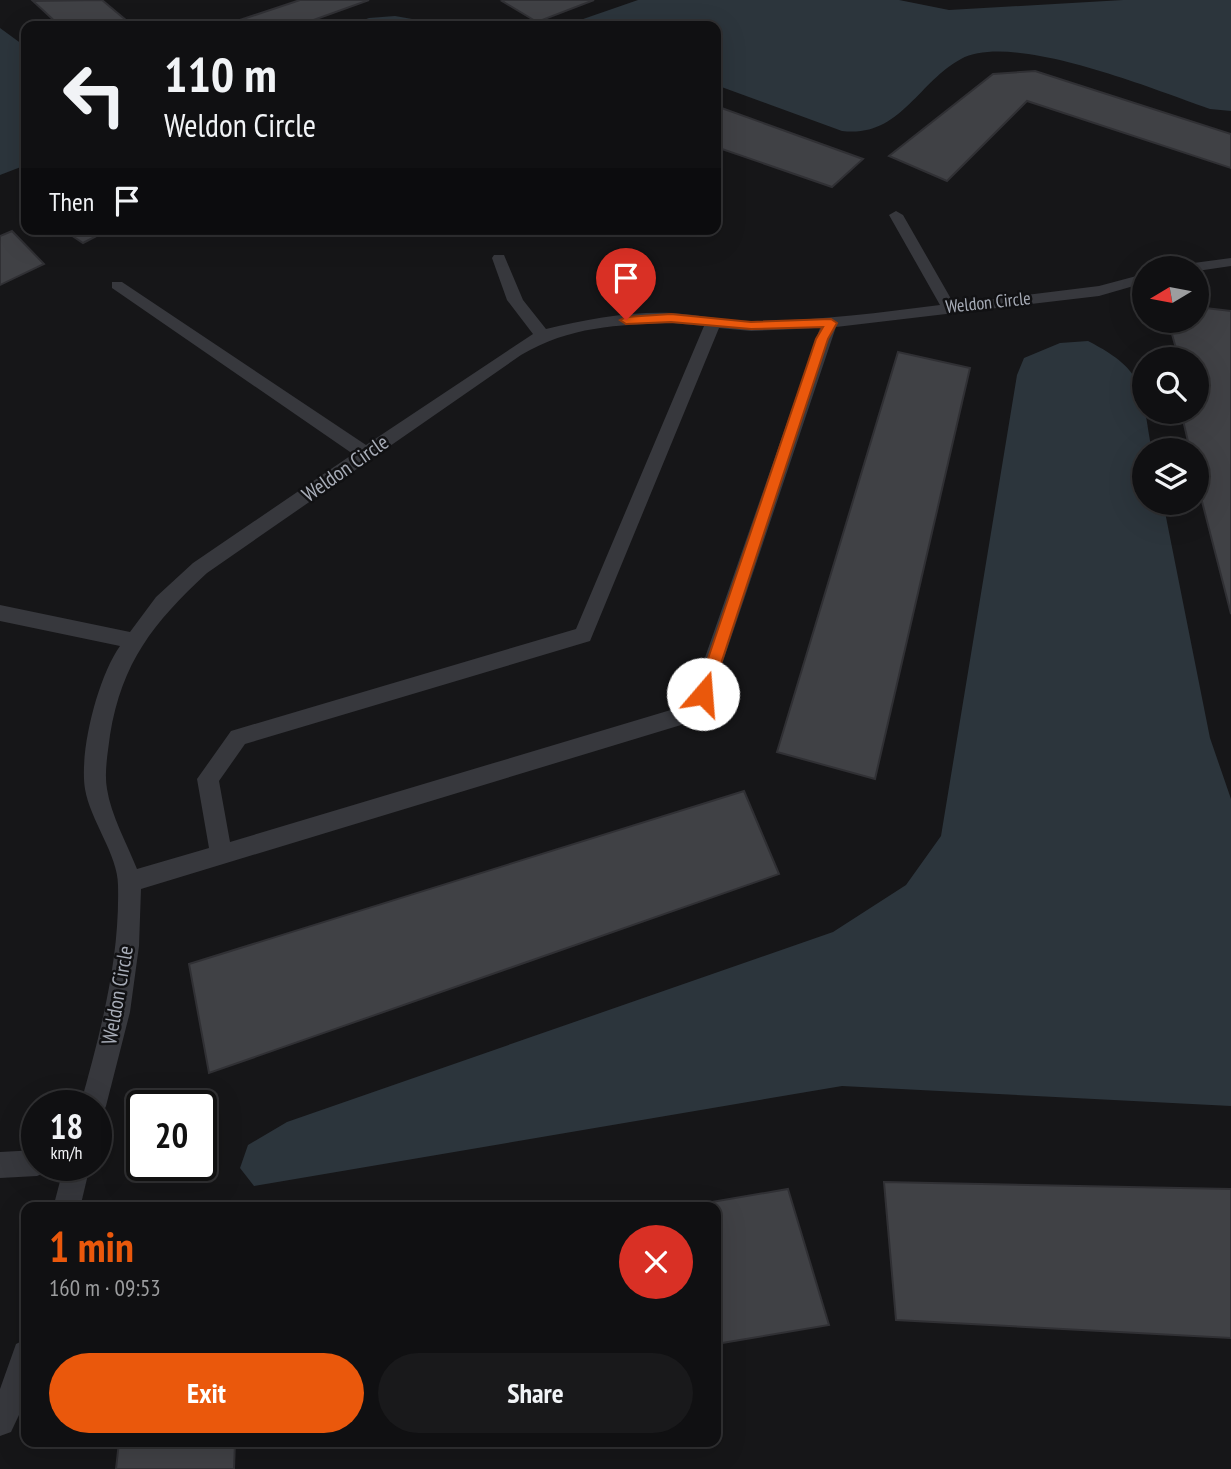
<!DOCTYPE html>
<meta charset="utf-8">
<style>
body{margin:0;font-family:"PT Sans Narrow",sans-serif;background:#19191b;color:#f1f3f6;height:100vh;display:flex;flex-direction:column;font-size:26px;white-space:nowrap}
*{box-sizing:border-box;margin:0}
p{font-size:23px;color:#9c9d9f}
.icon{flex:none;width:38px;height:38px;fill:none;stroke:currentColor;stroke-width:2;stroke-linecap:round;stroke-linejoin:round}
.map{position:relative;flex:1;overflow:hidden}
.side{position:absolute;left:21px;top:1202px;width:700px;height:245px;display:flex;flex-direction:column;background:#101012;border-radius:14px;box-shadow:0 7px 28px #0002,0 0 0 2px #303032}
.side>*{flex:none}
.hud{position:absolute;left:21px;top:21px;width:700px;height:214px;border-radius:14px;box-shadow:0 7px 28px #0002,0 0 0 2px #303032;background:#101012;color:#f1f3f6;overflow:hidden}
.needle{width:46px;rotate:260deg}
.controls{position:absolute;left:1132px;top:256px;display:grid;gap:14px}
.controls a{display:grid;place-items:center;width:77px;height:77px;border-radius:50%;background:#101012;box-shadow:0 7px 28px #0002,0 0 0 2px #303032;font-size:35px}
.speed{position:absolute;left:21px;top:1090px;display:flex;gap:14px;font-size:35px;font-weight:700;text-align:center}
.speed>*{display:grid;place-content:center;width:91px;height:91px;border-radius:50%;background:#101012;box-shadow:0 7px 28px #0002,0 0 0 2px #303032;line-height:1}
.speed small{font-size:18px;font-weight:400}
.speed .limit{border:4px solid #111;border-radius:10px;background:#fff;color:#111}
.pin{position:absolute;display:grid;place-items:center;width:60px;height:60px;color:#fff;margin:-72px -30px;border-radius:50% 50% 50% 0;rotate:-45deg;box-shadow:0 0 7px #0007}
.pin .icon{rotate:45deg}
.me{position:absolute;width:77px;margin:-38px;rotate:18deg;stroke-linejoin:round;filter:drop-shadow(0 0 5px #0008)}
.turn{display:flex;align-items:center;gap:24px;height:147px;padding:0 28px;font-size:32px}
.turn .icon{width:91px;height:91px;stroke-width:2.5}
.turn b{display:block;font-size:49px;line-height:60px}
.then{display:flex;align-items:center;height:66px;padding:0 28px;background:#0003;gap:14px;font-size:26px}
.round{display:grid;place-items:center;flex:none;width:74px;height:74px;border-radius:37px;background:#19191b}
.headline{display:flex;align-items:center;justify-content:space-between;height:119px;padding:0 28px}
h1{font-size:42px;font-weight:700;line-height:52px;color:#ea580c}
.action{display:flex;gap:14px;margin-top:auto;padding:14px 28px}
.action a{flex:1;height:80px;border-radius:42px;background:#ea580c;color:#fff;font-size:28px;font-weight:700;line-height:80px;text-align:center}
.action a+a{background:#19191b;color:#f1f3f6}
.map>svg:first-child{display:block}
</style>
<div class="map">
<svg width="1231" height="1469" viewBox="0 0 1231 1469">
<rect width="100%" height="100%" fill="#161618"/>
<path fill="#2c353c" d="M638,0h261l50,10 174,-10h108v111l-21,-2c-55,-19 -197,-78 -249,-50 -44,24 -61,79 -119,72l-126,-46v-59h-153z
M395,16l57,10h-105l22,-8z
M0,28l26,19v118l-26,10z
M1088,341c60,31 52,47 64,109h-8v52h19l47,236 21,61v307l-389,-20 -588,100 -14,-18 8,-23 39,-23 546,-190 73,-47 35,-49 76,-461 7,-17 36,-15z"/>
<path fill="#404145" stroke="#303034" stroke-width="2" d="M102,0l31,26h-73l-27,-25z
M300,0h69l-72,26h-75z
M505,0h89l-57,22 -35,-21z
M1035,71l196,63v34l-204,-67 -80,80 -58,-25 104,-82z
M716,106l147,53 -31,28 -116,-40z
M62,229h48l-27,14z
M12,231l32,33 -44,21v-49z
M1197,307l34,4v303l-34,-132v-32h-7l-7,-30 2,-9h12v-52h-18l-11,-39h29z
M898,352l72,16 -95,411 -98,-27z
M744,791l35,83 -570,199 -20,-109z
M884,1182l347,7v149l-335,-18z
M788,1189l41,136 -113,19v-136h-39z
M119,1442h116l-1,27h-118z"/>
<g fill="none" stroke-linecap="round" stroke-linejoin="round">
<path fill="#37383d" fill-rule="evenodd" d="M896,211l7,4 51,89 145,-18 45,-12v9l-45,13 -263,31 -126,373 -22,22 -7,3 -540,164 -2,57 -9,66 -24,94 -4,9 -6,3v-12h-16c20,-72 40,-145 38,-221 0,-30 -28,-65 -33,-96 -6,-38 13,-112 35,-143l-120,-25v-16l130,27 26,-35 37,-34 160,-109 -241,-166v-6h10l244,163 167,-111 -26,-34 -15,-42 2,-3h10l19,45 23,29c41,-10 85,-18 127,-16 27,2 54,8 80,8 63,0 125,-8 187,-16l-51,-90zM672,323l32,3 -128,303 -345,102 -34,48 12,69 -72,21c-10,-25 -26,-54 -30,-80 -3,-17 1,-37 3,-54 12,-73 43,-112 97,-162l314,-218c49,-29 96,-30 151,-32zM719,328l32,3 69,-3 -126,361 -20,20 -444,133 -11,-61 26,-37 345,-103z
M1231,258v8l-34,5v-3h-18l7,-4z
M37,1150v16h12l-3,6 -9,4 -37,2v-26z
M64,1166h26l-10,42h-27z
M26,1339v61l-15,32 -11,4v-47l16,-45z"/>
</g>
<path fill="#ea580c" stroke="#983908" stroke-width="2" d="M671,314l80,8 80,-3 6,4 -9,16 -117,355 -8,7 -7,-7 120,-355 7,-12 -72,2 -80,-7 -45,2 -6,-4 6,-3z"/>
<g text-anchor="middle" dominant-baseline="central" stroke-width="5" stroke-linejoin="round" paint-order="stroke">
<g font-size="18" fill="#a8adb8" stroke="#111113">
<text transform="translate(988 302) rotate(-6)">Weldon Circle</text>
</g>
<g font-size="21" fill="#a8adb8" stroke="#111113">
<text transform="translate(345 468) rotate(-35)">Weldon Circle</text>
<text transform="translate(117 995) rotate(-80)">Weldon Circle</text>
</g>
</g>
</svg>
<div class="controls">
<a><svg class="needle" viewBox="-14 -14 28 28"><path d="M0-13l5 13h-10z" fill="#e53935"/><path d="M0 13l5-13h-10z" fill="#9c9d9f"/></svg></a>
<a><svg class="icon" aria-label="search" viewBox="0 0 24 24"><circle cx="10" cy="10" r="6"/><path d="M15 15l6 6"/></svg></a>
<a><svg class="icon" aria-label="layers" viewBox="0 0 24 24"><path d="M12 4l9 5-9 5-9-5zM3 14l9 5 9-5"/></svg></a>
</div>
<div class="speed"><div>18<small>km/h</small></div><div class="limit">20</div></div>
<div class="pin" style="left:626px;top:320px;background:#d93025"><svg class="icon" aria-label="arrive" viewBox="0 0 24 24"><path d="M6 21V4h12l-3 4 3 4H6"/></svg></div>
<svg class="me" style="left:703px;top:694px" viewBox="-20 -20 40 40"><circle r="19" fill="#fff"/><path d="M0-13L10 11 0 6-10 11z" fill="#ea580c"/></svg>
<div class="hud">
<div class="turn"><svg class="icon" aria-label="left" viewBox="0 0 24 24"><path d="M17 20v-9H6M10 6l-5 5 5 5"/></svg><div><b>110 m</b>Weldon Circle</div></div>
<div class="then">Then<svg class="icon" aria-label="arrive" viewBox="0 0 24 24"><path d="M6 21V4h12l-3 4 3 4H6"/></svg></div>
</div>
<section class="side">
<div class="headline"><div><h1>1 min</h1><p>160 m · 09:53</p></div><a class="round" style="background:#d93025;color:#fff"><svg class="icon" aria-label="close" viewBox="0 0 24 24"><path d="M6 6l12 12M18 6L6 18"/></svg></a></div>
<div class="action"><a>Exit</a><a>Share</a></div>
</section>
</div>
